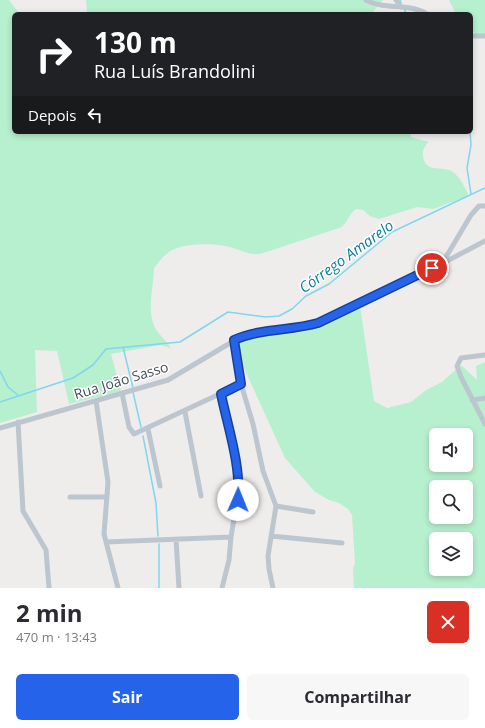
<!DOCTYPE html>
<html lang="pt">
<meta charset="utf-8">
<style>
body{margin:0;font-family:"Open Sans",sans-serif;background:#f7f7f7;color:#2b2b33;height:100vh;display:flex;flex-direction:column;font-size:15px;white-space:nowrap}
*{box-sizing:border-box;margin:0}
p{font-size:13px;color:#7c7c81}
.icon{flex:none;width:22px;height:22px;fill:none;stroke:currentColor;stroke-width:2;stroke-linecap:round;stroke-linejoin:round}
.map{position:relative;height:588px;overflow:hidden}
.sheet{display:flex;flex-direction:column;background:#fff;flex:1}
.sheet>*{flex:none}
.hud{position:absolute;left:12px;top:12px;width:461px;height:122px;border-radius:6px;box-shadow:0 2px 6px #0003;background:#202124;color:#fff;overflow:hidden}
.controls{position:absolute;left:429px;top:428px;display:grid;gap:8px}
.controls a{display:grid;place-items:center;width:44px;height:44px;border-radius:6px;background:#fff;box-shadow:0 2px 6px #0003;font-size:20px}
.pin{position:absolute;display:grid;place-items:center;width:34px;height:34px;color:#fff;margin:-17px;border:2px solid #fff;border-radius:50%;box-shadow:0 1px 4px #0007}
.me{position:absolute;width:44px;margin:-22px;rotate:1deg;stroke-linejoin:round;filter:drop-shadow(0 0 3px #0008)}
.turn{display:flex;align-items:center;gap:14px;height:84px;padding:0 16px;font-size:18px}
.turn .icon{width:52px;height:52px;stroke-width:2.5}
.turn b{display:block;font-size:28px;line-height:34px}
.then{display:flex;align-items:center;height:38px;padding:0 16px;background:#0003;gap:8px;font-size:15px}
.round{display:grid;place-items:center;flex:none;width:42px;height:42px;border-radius:6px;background:#f7f7f7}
.headline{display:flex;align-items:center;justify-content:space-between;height:68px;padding:0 16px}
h1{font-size:24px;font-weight:700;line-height:30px}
.button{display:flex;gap:8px;margin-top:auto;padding:8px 16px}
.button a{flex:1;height:46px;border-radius:6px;background:#2563eb;color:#fff;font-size:16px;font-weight:700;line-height:46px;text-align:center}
.button a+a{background:#f7f7f7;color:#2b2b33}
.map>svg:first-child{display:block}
</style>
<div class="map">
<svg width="485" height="588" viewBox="0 0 485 588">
<rect width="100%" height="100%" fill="#efecec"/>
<path fill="#b7f0ce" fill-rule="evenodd" d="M0,0h9l11,14h-6v118h397v5l18,5c-4,3 -7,9 -6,14 2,18 20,9 30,16 8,6 12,16 16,24l-36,13 -16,-2 -38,12 -9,-3 -7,-6 -7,-1c-7,5 -8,12 -14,18l-82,27c-11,1 -17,-3 -27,-6 -15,-5 -50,-6 -64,4 -6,4 -10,10 -15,16 0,19 -8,41 1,60 4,7 12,13 16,20l-11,-3 -49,9 10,37 -52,13 -12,-53 -22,-1 2,62 -37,11z
M86,0h297l-12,14h-284z
M449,0h36v34l-6,3 -7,-6 -1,-17h-15z
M360,306l14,95 13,7 24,-6 15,-12 16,-8 19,-17 16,15 -1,-14 9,-4v226h-131l-1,-19 2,-6 -3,-48 -4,-6 -9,-6 -10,-3 -14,-8 -30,-34 -47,-103 -1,-11 7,-5 32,-7 20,1 10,-2zM436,435h30v30h-30zM436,487h30v30h-30zM436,539h30v30h-30z"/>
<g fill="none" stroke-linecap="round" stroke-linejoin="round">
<path stroke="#81d5ef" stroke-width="1.5" d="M400,0l1,3
M404,9l3,5
M470,132l1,13 -4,23 4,26
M123,347l10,41
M0,371l8,16 11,9
M133,392l8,35
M0,402l73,-24 20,-13 13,-16 74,-7 48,-30 38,5 13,-1 13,-7 14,-13 23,-12 63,-52 93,-44
M143,436l13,67 2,33
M159,544v44"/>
<path stroke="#bcc6cf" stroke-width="5" d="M366,0c19,11 42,2 61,14
M396,0l5,7
M471,36h14
M443,262l28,-47 8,-9h6
M234,340l7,44 12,40 10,47 13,35 -8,50 1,13 4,19
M485,355l-24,3 -4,8 4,11 24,47
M122,393l7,34 5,7 107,-50
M221,394l13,59 5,35 -8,49 -2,23 -7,28
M472,400l13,-2
M96,401l12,81 -4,52 14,54
M185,412l16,84
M18,422l5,89 23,39 3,38
M0,428l168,-48 74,-44 22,-5 42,-5 12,-3 129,-62 38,-20
M148,429l12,57
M70,497h37
M276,506l37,6
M271,536l71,7
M176,539l3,49
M106,542l125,-5"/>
</g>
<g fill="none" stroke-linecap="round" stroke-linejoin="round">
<g stroke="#184099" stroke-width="10">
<path id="route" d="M238,500c3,-35 -10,-72 -17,-106l20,-10 -7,-44c27,-12 56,-9 84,-17l114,-55"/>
</g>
<use href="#route" stroke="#2563eb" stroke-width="7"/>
</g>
<g text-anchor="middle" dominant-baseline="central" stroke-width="3" stroke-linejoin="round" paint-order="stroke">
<g font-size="14" fill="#444f5a" stroke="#fff">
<text transform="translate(121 380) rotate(-17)">Rua João Sasso</text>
</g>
<g font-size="15" font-style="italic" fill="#077da3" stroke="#fff">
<text transform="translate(346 256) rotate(-36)">Córrego Amarelo</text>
</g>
</g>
</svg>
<div class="controls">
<a><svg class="icon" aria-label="sound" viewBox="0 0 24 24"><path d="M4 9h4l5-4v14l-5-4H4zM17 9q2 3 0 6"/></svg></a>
<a><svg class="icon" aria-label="search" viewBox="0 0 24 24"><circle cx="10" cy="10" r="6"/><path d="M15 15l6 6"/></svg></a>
<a><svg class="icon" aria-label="layers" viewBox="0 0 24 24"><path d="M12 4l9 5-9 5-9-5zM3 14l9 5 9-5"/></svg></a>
</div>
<div class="pin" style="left:432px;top:268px;background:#d93025"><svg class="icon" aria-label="arrive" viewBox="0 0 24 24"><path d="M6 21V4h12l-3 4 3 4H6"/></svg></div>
<svg class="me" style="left:238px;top:500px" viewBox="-20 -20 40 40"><circle r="19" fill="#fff"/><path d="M0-13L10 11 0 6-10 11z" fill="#2563eb"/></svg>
<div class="hud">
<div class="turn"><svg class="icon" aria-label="right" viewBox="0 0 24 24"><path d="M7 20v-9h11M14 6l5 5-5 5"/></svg><div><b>130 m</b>Rua Luís Brandolini</div></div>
<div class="then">Depois<svg class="icon" aria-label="left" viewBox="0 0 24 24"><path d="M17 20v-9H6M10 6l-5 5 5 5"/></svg></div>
</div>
</div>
<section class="sheet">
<div class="headline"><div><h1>2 min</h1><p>470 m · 13:43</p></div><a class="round" style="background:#d93025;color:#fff"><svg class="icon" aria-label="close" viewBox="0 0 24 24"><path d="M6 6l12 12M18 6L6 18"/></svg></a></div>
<div class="button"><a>Sair</a><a>Compartilhar</a></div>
</section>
